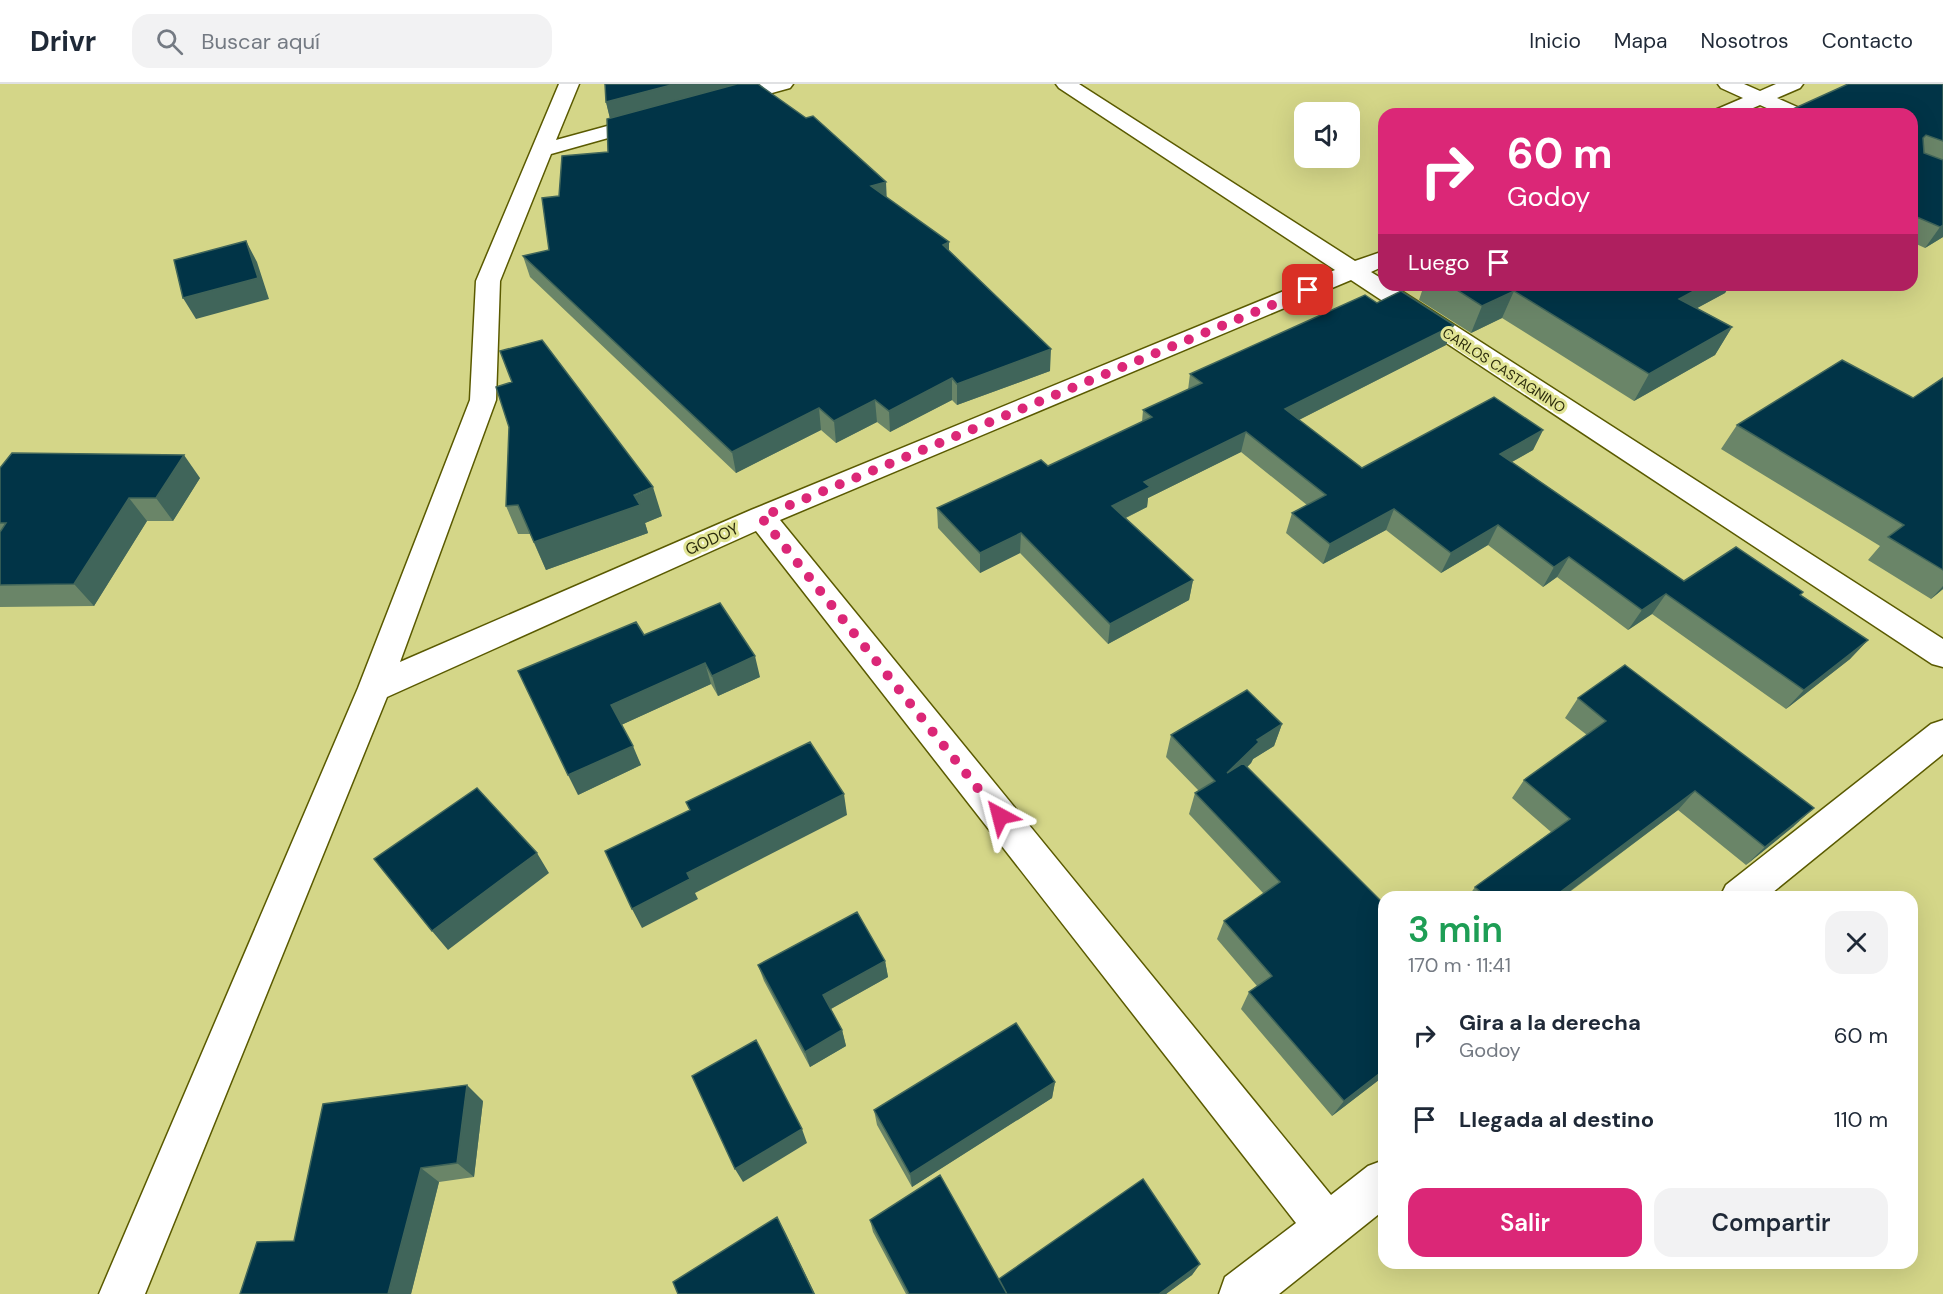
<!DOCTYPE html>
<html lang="es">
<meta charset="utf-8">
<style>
body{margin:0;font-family:"DM Sans",sans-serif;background:#f2f2f3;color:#1f2937;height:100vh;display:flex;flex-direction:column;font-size:22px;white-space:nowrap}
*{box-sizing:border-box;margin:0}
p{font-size:20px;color:#747a83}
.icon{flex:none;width:33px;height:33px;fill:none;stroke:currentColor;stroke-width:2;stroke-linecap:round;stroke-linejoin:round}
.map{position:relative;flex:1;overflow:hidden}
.panel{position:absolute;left:1378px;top:807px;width:540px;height:378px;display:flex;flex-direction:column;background:#fff;border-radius:18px;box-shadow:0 6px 24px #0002}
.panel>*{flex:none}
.top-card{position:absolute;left:1378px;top:24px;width:540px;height:183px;border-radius:18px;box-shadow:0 6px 24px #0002;background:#db2777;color:#fff;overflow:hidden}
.controls{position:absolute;left:1294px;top:18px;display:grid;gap:12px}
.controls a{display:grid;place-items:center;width:66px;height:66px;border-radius:12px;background:#fff;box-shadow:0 6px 24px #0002;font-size:30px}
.pin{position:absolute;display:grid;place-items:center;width:51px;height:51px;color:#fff;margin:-26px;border-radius:12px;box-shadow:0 3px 9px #0006}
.me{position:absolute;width:66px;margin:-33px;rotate:322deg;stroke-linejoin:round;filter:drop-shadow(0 0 4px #0008)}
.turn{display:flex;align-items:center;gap:21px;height:126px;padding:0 30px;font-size:27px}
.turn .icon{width:78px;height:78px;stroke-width:2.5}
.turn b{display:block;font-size:42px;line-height:51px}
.then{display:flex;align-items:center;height:57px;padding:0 30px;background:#0003;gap:12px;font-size:22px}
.round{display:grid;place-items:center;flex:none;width:63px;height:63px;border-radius:18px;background:#f2f2f3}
.summary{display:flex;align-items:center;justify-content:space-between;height:102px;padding:0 30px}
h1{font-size:36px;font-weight:600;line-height:45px;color:#1e9e55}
.button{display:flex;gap:12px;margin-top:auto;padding:12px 30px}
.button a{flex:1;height:69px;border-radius:18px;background:#db2777;color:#fff;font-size:24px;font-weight:600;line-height:69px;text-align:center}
.button a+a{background:#f2f2f3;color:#1f2937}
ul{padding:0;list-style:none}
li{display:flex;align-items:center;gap:18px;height:84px;padding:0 30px}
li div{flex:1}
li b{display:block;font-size:22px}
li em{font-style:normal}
header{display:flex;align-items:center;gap:36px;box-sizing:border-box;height:84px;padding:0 30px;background:#fff;border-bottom:2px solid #e0e1e3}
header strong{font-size:28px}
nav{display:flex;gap:33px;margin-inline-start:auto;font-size:21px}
.search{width:420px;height:54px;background:#f2f2f3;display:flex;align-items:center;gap:15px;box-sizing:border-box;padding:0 21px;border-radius:18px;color:#747a83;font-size:22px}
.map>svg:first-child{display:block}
</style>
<header>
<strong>Drivr</strong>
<div class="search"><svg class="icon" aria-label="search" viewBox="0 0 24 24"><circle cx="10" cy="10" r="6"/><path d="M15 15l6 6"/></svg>Buscar aquí</div>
<nav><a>Inicio</a><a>Mapa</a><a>Nosotros</a><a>Contacto</a></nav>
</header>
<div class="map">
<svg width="1943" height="1210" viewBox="0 0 1943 1210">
<rect width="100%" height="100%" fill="#d4d688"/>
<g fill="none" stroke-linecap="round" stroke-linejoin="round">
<g stroke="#5a5a00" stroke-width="3">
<path id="minor" d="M559,0h20l-23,56 95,-26 7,2 3,4 -3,4 -107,30 -51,127 -4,119 -96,262 351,-152 584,-240 -276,-182 -3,-4h23l276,177 29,-10v15l-13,6 13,8v5h8l551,354v28l-11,-3 -581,-384 -571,240 551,675 37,-29 16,-6v50l-105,84h-60l6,-17 71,-54 -540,-692 -369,166 -242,597h-46l259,-606 112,-288 6,-119z
M761,0h32l-3,4 -69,19 -7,-2 -3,-4 3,-4z
M1718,0h26l16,7 16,-7h27l-3,4 -23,10 27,12 3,4h-27l-20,-9 -21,9h-27l3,-4 28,-12 -22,-10z
M1943,636v34l-176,143h-47l6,-12 205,-161z"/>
</g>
<use href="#minor" fill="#fff" fill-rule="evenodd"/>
</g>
<path fill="#6a8568" d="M1943,0v153l-18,11 -13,-6v-128z
M606,18l281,96 62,44v9l101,120 -93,34 -5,-5 -62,32 -13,-10 -41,21 -15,-13 -85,43 -206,-196 -7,-21 26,-6 10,-54 49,-44 2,-34z
M1424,201h306l-5,8 -28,15 35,19 -17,28 -81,46 -132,-83 -31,15 -52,-33z
M1377,219l77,22 -8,20 -147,75 63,48 181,-38 -10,20 -21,12 172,119 117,14 67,45 -18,19 -64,50 -134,-95 -24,16 -71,-53 -14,10 -55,-42 -47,28 -55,-43 -63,34 -37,-31 6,-20 15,-8 -66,-53 -93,46 -1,9 -21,11 67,62 -4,20 -81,44 -88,-91 -40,20 -42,-45 -1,-20 111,-42 94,-44 1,-12 45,-20 2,-16z
M1943,294v211l-12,10 -63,-39 12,-14 -159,-97 16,-24 176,-27z
M509,343l153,89 -17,7 3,10 -102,37 -16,-36h-12l-12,-28z
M0,384l200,10 -27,43h-26l-53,85 -94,1z
M644,551l116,42 -42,19 -7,-12 -90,41 20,40 -63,30z
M1578,614l216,128 -48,39 -68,-55 -115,87h-95l7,-10 76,-55 -39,-34 12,-18 63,-45 -22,-17z
M1282,640l-8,22 -21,13 -2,4 -4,4 137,137v172l-52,40 -91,-107 8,-17 8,-6 -40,-47 7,-18 40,-27 -75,-80 6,-21 4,-2 -33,-34 5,-22z
M885,877l3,16 -57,32 11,21 4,16 -36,21 -46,-86 -6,-16z
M1055,998l-3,16 -140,89 -35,-62 -3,-15z
M483,1017l-9,76 -35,5 -28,112h-171l54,-53z
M870,1136l129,59 201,-15 -8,11 -26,19h-260l-33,-62z"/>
<path fill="#40655a" d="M675,0h63l-127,39 -5,-21z
M886,98l1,21 -16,-17z
M1943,141v12l-18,11 15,-21z
M246,157l11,21 12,37 -73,20 -13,-21z
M949,158v21l-6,-18z
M1705,201h25l-5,8 -61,33 15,-27z
M1514,207l-12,27 -31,15 11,-27z
M1454,241l-8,20 -167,85 6,-21z
M1732,243l-17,28 -81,46 15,-27z
M1051,265l-1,22 -93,34v-21z
M952,294v22l-62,32 -1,-21z
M875,316l2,22 -41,21 -2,-22z
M819,324l2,22 -85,43 -4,-21z
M1543,346l-10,20 -43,24 10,-20z
M1246,348l-5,20 -93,46 -1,9 -38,19 3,-20 32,-24z
M184,371l16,23 -27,43 -17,-23z
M653,403l9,29 -17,7 3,10 -102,37 -12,-28z
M129,414l18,23 -53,85 -20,-22z
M1394,425l-8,21 -63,34 7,-20z
M1498,441l-10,20 -47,28 10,-20z
M1021,449l-1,20 -40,20v-20z
M1569,473l-12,20 -14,10 11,-20z
M1193,496l-4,20 -81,44 2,-20z
M1943,502v3l-12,10z
M1666,510l-14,20 -24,16 14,-20z
M1868,556l-18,19 -64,50 18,-19z
M755,572l5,21 -42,19 -6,-20z
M705,579l6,21 -92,42 -8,-21z
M1282,640l-8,22 -21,13 -2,4 -30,31 6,-21 30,-33z
M633,662l8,19 -63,30 -10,-20z
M1695,707l-17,19 -116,87 -3,-4z
M844,710l3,21 -152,78 3,6 -56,29 -10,-19 55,-36z
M1814,724l-20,18 -48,39 19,-18z
M537,769l12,20 -101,77 -16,-19z
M885,877l3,16 -61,34 -4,-16z
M842,946l4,16 -36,21 -5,-15z
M1384,986v6l-52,40 12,-15z
M1055,998l-3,16 -140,89 -2,-13z
M467,1001l16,16 -9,76 -17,-14z
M802,1045l5,14 -64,39 -8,-13z
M421,1084l18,14 -28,112h-23z
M777,1133l9,17 29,60h-1z
M1200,1180l-8,11 -26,19h-7z"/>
<path fill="#013447" stroke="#40655a" stroke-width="1.5" d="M605,0h70l-69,18z
M737,0h21l48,34 7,-2 73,66 -15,4 78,56 -6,3 108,104 -94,35 -5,-6 -63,33 -14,-11 -41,21 -15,-13 -87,44 -209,-196 26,-6 -7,-52 17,-2 3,-40 46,-4 -1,-33z
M1848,0h95v57l-17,-6 -3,3 1,15 19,7v65l-3,2 -28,-12v-101h-130z
M246,157l12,37 -75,20 -9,-38z
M1449,201h256l-26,14 53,28 -83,47 -135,-83 -32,15z
M1401,207l53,34 -169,84 77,59 132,-71 49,33 -43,24 184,127 52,-34 67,45 -3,3 68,45 -64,50 -138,-96 -24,16 -73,-53 -15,10 -56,-42 -47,28 -57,-44 -64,35 -38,-31 34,-18 -80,-63 -102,50 6,5 -38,19 81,74 -83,44 -89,-91 -41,20 -43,-45 104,-48 7,6 104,-49 -9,-7 59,-27 -12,-9 175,-79 12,8z
M542,256l111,147 -19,8 6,10 -106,37 -16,-37 -12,1 3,-79 -13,-40 16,-5 -12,-31z
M1842,276l71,38 30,-20v192l-55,-33 16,-12 -167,-100z
M12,369l172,2 -28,43h-27l-55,86 -74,1v-53l6,-9h-6v-55z
M720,519l35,53 -43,20 -7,-13 -94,42 22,41 -65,29 -50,-104 118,-49 8,13z
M1625,581l189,143 -49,39 -70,-56 -136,102 4,4h-77l-11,-10 95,-68 -46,-39 82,-59 -28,-23z
M1247,606l35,34 -25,16 2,2 -32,31 16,-10 141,141v166l-40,31 -95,-109 23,-16 -48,-55 56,-39 -85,-89 20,-12 -44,-46z
M810,658l34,52 -157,79 3,6 -58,30 -27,-58 85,-41 -4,-8z
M477,704l60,65 -105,78 -58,-72z
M857,828l28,49 -62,34 19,35 -37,22 -47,-87z
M1016,939l39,59 -145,92 -36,-64z
M756,956l46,89 -67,40 -43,-93z
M467,1001l-10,78 -36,5 -33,126h-148l17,-52 37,-1 29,-137z
M940,1091l67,119h-98l-39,-74z
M1143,1095l57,85 -41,30h-152l-8,-15z
M777,1133l37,77h-136l-5,-12z"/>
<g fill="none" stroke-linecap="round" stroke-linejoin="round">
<path stroke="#db2777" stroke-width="10" stroke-dasharray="0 18" d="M1000,732l-239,-299 547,-227"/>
</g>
<g text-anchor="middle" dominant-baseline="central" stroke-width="6" stroke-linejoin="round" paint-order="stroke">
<g font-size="14" fill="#2c2c0c" stroke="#e1e495">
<text transform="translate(1504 286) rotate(33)">CARLOS CASTAGNINO</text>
</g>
<g font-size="16" fill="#2c2c0c" stroke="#e1e495">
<text transform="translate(712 455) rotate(-24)">GODOY</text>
</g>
</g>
</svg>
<div class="controls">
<a><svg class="icon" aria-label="sound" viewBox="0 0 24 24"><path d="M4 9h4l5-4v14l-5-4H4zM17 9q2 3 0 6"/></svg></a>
</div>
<div class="pin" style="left:1308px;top:206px;background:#d93025"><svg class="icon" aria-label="arrive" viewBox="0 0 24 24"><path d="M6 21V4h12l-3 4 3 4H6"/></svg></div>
<svg class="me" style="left:1000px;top:732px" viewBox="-20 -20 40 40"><path d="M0-17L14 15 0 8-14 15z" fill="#db2777" stroke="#fff" stroke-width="4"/></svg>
<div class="top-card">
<div class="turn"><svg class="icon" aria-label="right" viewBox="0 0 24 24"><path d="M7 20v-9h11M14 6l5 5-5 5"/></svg><div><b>60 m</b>Godoy</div></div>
<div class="then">Luego<svg class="icon" aria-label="arrive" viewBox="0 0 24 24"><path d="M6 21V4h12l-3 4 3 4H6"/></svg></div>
</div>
<section class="panel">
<div class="summary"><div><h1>3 min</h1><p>170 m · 11:41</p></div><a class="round"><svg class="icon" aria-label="close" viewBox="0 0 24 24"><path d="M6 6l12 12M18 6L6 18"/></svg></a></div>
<ul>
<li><svg class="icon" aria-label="right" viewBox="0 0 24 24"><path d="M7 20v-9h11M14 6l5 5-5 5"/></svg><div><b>Gira a la derecha</b><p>Godoy</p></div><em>60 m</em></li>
<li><svg class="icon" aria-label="arrive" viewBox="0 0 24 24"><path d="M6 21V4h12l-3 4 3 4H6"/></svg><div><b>Llegada al destino</b></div><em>110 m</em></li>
</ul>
<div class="button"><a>Salir</a><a>Compartir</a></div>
</section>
</div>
